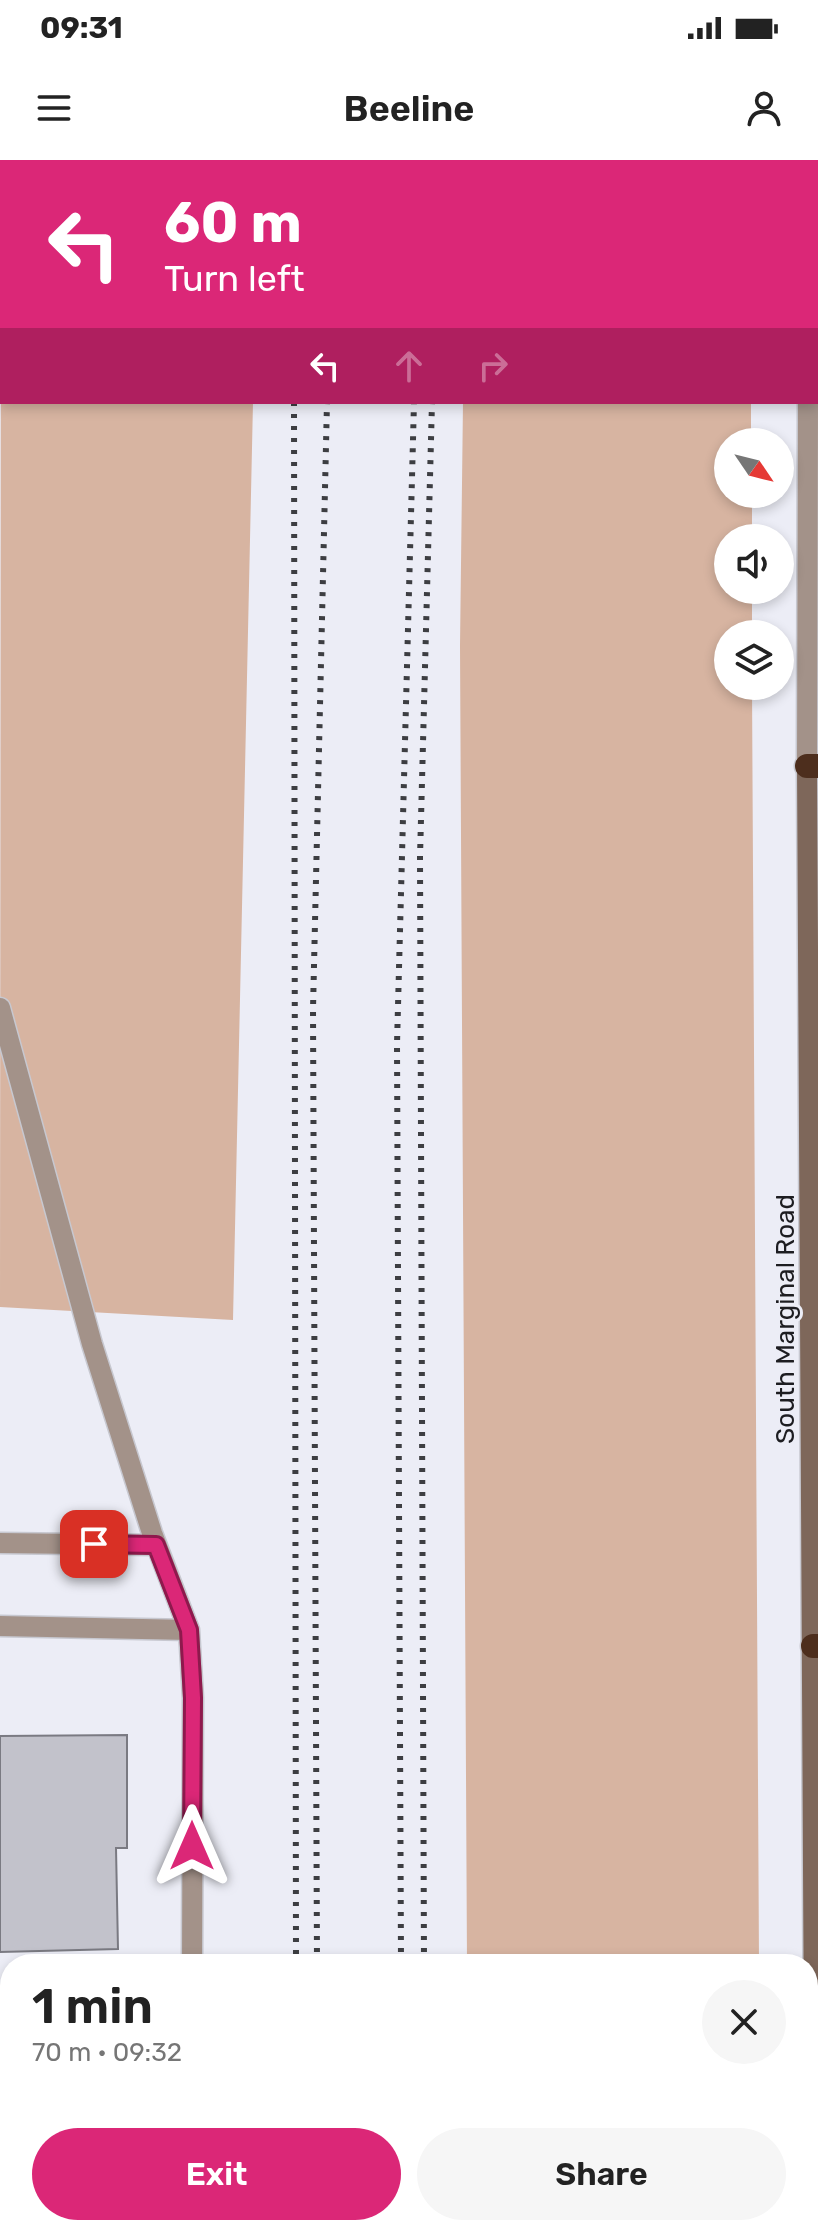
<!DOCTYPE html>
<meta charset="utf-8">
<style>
body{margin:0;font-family:Rubik,sans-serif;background:#f6f6f6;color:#222;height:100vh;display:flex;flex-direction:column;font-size:30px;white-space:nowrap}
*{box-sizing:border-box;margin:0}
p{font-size:26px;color:#767676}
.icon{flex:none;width:44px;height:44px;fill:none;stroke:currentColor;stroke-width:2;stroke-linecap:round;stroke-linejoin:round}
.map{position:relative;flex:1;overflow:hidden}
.sheet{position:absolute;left:0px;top:1794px;width:818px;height:282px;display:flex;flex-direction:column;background:#fff;border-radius:32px 32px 0 0;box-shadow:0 4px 12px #0003}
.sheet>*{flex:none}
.top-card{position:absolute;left:0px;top:0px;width:818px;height:244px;box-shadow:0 4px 12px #0003;background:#db2777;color:#fff;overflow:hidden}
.needle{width:52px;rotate:125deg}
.tools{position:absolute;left:714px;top:268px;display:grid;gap:16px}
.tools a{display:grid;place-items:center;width:80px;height:80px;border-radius:50%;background:#fff;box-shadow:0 4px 12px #0003;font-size:40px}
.pin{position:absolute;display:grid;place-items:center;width:68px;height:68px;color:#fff;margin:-34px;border-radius:16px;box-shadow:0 4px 12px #0006}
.me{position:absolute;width:88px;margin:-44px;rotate:0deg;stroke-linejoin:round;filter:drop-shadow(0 0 6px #0008)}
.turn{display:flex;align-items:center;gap:28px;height:168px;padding:0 32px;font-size:36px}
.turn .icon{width:104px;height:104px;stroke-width:2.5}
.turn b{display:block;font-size:56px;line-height:68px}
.lanes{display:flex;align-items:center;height:76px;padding:0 32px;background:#0003;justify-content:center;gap:40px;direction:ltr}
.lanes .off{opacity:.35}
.round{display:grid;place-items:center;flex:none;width:84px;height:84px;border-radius:42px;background:#f6f6f6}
.headline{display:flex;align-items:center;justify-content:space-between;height:136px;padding:0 32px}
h1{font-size:48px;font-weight:600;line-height:60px}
.action{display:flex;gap:16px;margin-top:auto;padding:16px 32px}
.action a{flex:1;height:92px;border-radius:48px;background:#db2777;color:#fff;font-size:32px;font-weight:600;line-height:92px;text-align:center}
.action a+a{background:#f6f6f6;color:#222}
.status{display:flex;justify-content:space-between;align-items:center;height:56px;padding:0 40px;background:#fff;direction:ltr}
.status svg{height:22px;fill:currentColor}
header{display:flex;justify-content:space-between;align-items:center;height:104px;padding:0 32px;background:#fff;font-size:36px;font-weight:600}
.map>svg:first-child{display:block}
</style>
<div class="status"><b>09:31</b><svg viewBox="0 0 49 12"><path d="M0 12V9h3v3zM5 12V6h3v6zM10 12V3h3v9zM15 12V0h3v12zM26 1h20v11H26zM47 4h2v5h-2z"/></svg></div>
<header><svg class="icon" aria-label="menu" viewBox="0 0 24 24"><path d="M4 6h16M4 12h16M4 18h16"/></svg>Beeline<svg class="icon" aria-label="person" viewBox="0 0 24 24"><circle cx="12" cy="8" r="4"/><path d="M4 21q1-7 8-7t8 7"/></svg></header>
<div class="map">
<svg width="818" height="2075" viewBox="0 0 818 2075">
<rect width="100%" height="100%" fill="#ecedf6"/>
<path fill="#d7b4a1" d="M1,0h258l-257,2v240h251l-20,918 -233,-13z
M466,0h284v2h-284z
M463,242h288v40h-23v52h24v44h-24v52h24v44h-24v52h24l7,1278h-292l-7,-1318z
M469,2066h291v9h-291z"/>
<path fill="#c2c2cb" stroke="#7a7a82" stroke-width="2" d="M127,1575v113h-11l2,101 -118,3v-216z"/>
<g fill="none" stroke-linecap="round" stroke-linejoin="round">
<g stroke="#c7c8d0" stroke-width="23">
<path id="lane" d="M0,848l92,336 60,189 37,97 4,68 -1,266
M0,1383l156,2
M0,1466l189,4
M190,2066v9"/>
</g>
<g stroke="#c7c8d0" stroke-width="23">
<path id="street" d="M808,0v2
M807,606l1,-364"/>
</g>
<g stroke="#c7c8d0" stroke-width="23">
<path id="secondary" d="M807,606l8,1469"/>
</g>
<g stroke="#c7c8d0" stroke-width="27">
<path id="highway" d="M807,606h11
M813,1486h5"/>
</g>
<use href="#lane" stroke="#a39289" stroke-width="20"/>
<use href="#street" stroke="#a39289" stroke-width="20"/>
<use href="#secondary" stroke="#7e675a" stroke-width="20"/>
<use href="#highway" stroke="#4d2e1d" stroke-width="24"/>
<path stroke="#3d3e42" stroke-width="6" stroke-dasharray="4 8" stroke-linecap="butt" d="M295,2v-2
M333,2v-2
M420,2v-2
M439,2v-2
M294,242l2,1562
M317,1804l-4,-955 14,-607
M401,1804l-4,-920 17,-642
M424,1804l-4,-1107 12,-455
M297,2066v9
M318,2066v9
M402,2066v9
M425,2066v9"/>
</g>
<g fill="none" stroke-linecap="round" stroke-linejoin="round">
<g stroke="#8e194d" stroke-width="20">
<path id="route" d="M94,1384l62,1 33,85 4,68 -1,148"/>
</g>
<use href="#route" stroke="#db2777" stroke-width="14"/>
</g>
<g text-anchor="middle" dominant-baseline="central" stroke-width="6" stroke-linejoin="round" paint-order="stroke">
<g font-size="26" fill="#1d1d21" stroke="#ecedf6">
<text transform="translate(785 1159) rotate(-90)">South Marginal Road</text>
</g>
</g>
</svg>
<div class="tools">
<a><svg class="needle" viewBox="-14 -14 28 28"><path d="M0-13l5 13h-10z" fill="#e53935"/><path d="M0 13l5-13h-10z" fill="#767676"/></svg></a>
<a><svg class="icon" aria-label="sound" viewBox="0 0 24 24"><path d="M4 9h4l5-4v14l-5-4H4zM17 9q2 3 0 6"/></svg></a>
<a><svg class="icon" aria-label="layers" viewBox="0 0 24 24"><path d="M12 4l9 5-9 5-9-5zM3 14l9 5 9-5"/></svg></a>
</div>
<div class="pin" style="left:94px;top:1384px;background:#d93025"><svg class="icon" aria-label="arrive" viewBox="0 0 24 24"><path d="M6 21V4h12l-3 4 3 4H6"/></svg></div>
<svg class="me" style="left:192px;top:1686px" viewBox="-20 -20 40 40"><path d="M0-17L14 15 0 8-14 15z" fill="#db2777" stroke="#fff" stroke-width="4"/></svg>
<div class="top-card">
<div class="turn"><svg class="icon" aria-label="left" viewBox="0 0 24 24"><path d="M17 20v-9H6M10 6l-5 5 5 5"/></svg><div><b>60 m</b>Turn left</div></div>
<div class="lanes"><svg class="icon" aria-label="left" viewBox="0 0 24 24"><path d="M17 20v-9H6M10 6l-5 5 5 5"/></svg><svg class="icon off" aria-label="ahead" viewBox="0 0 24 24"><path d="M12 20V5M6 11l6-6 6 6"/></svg><svg class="icon off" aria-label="right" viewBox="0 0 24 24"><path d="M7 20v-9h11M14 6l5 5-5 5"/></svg></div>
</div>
<section class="sheet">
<div class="headline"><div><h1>1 min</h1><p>70 m · 09:32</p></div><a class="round"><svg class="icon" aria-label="close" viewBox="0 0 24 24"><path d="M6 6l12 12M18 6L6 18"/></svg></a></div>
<div class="action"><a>Exit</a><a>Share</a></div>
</section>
</div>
